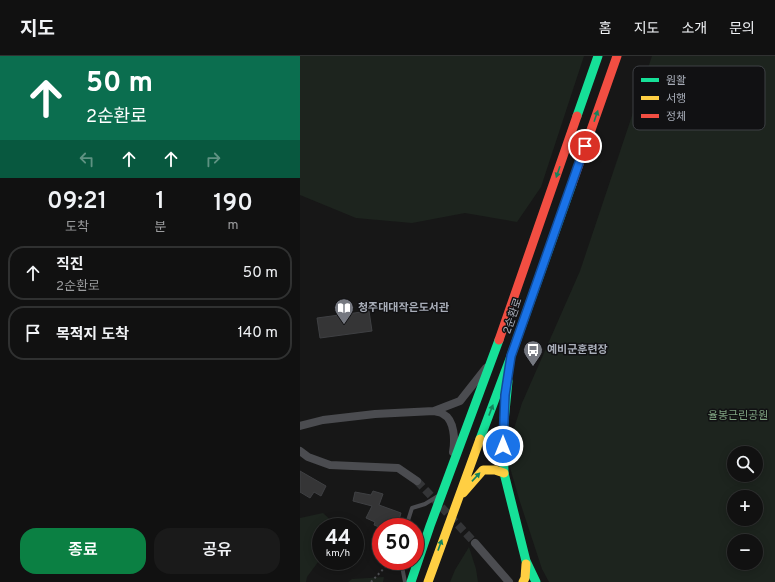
<!DOCTYPE html>
<html lang="ko">
<meta charset="utf-8">
<style>
body{margin:0;font-family:Overpass,"Noto Sans KR",sans-serif;background:#1a1a1a;color:#f1f3f6;height:100vh;display:flex;flex-direction:column;font-size:15px;white-space:nowrap}
*{box-sizing:border-box;margin:0}
p{font-size:13px;color:#9c9d9f}
.icon{flex:none;width:22px;height:22px;fill:none;stroke:currentColor;stroke-width:2;stroke-linecap:round;stroke-linejoin:round}
.map{position:relative;flex:1;overflow:hidden}
.side{display:flex;flex-direction:column;background:#111;width:300px}
.side>*{flex:none}
.banner{background:#0b6e4f;color:#fff;overflow:hidden}
.fabs{position:absolute;left:427px;top:390px;display:grid;gap:8px}
.fabs a{display:grid;place-items:center;width:36px;height:36px;border-radius:50%;background:#111;box-shadow:0 2px 10px #0003,0 0 0 1px #303131;font-size:20px}
.speed{position:absolute;left:12px;top:462px;display:flex;gap:8px;font-size:20px;font-weight:700;text-align:center}
.speed>*{display:grid;place-content:center;width:52px;height:52px;border-radius:50%;background:#111;box-shadow:0 2px 10px #0003,0 0 0 1px #303131;line-height:1}
.speed small{font-size:10px;font-weight:400}
.speed .limit{border:6px solid #d22;background:#fff;color:#111}
.pin{position:absolute;display:grid;place-items:center;width:34px;height:34px;color:#fff;margin:-17px;border:2px solid #fff;border-radius:50%;box-shadow:0 1px 4px #0007}
.me{position:absolute;width:44px;margin:-22px;rotate:0deg;stroke-linejoin:round;filter:drop-shadow(0 0 3px #0008)}
.turn{display:flex;align-items:center;gap:14px;height:84px;padding:0 20px;font-size:18px}
.turn .icon{width:52px;height:52px;stroke-width:2.5}
.turn b{display:block;font-size:28px;line-height:34px}
.lanes{display:flex;align-items:center;height:38px;padding:0 20px;background:#0003;justify-content:center;gap:20px;direction:ltr}
.lanes .off{opacity:.35}
.eta{display:flex;justify-content:space-evenly;align-items:center;height:68px;text-align:center}
.eta b{font-size:24px;font-weight:600;line-height:28px}
.cta{display:flex;gap:8px;margin-top:auto;padding:8px 20px}
.cta a{flex:1;height:46px;border-radius:16px;background:#0b8043;color:#fff;font-size:16px;font-weight:600;line-height:46px;text-align:center}
.cta a+a{background:#1a1a1a;color:#f1f3f6}
ul{padding:0;list-style:none}
li{display:flex;align-items:center;gap:12px;height:54px;margin:0 8px 6px;padding:0 12px;border:2px solid #303131;border-radius:16px}
li div{flex:1}
li b{display:block;font-size:15px}
li em{font-style:normal}
header{display:flex;align-items:center;gap:24px;box-sizing:border-box;height:56px;padding:0 20px;background:#111;border-bottom:1px solid #303131}
header strong{font-size:19px}
nav{display:flex;gap:22px;margin-inline-start:auto;font-size:14px}
main{display:flex;flex:1;min-height:0}
.map>svg:first-child{display:block}
</style>
<header>
<strong>지도</strong>
<nav><a>홈</a><a>지도</a><a>소개</a><a>문의</a></nav>
</header>
<main>
<section class="side">
<div class="banner">
<div class="turn"><svg class="icon" aria-label="ahead" viewBox="0 0 24 24"><path d="M12 20V5M6 11l6-6 6 6"/></svg><div><b>50 m</b>2순환로</div></div>
<div class="lanes"><svg class="icon off" aria-label="left" viewBox="0 0 24 24"><path d="M17 20v-9H6M10 6l-5 5 5 5"/></svg><svg class="icon" aria-label="ahead" viewBox="0 0 24 24"><path d="M12 20V5M6 11l6-6 6 6"/></svg><svg class="icon" aria-label="ahead" viewBox="0 0 24 24"><path d="M12 20V5M6 11l6-6 6 6"/></svg><svg class="icon off" aria-label="right" viewBox="0 0 24 24"><path d="M7 20v-9h11M14 6l5 5-5 5"/></svg></div>
</div>
<div class="eta">
<div><b>09:21</b><p>도착</p></div>
<div><b>1</b><p>분</p></div>
<div><b>190</b><p>m</p></div>
</div>
<ul>
<li><svg class="icon" aria-label="ahead" viewBox="0 0 24 24"><path d="M12 20V5M6 11l6-6 6 6"/></svg><div><b>직진</b><p>2순환로</p></div><em>50 m</em></li>
<li><svg class="icon" aria-label="arrive" viewBox="0 0 24 24"><path d="M6 21V4h12l-3 4 3 4H6"/></svg><div><b>목적지 도착</b></div><em>140 m</em></li>
</ul>
<div class="cta"><a>종료</a><a>공유</a></div>
</section>
<div class="map">
<svg width="475" height="526" viewBox="0 0 475 526">
<rect width="100%" height="100%" fill="#171717"/>
<path fill="#1d241e" fill-rule="evenodd" d="M0,0h284l-43,131 -24,35 -52,-9 -53,10 -56,-5 -56,-23z
M352,0h123v526h-226l-7,-13 -22,-67 -14,-48 16,-51 58,-132zM434,397h22v22h-22zM434,441h22v22h-22zM434,485h22v22h-22z
M23,457l15,14h-17v31l-14,19 -1,5h-6v-64z
M169,491l7,22 2,13h-28l5,-12z
M84,521l-1,5h-35l4,-3z"/>
<path fill="#353536" stroke="#3f4043" d="M69,255l3,20 -52,7 -3,-20z
M0,415l26,15 -5,10 -7,-4 -4,6 -10,-6z
M73,435l10,3 -4,11 22,8 -4,14h-18l-5,-2 1,-3 -9,-4 6,-12 -19,-5 2,-9 16,3z"/>
<g fill="none" stroke-linecap="round" stroke-linejoin="round">
<path stroke="#343537" stroke-width="8" stroke-dasharray="8 4" stroke-linecap="butt" d="M117,425l58,62"/>
<path stroke="#4d4e52" stroke-width="2" stroke-dasharray="2 3" stroke-linecap="butt" d="M71,526l20,-21"/>
<path stroke="#4b4c50" stroke-width="4" d="M106,471l6,-19 13,-4 13,-8
M101,505l4,21"/>
<path stroke="#4b4c50" stroke-width="8" d="M134,355c3,1 7,1 9,3 12,6 12,27 10,38
M0,370l23,-6 52,-6 59,-3 26,-10 26,-33
M0,395l8,6 22,8 68,3 19,13
M175,487l34,39"/>
<path stroke="#16e098" stroke-width="9" d="M277,60l21,-60
M208,325l-5,51 1,41 22,88 10,21
M180,383l31,-83 61,-172
M111,526l19,-56 69,-186"/>
<path stroke="#ffcf43" stroke-width="9" d="M163,437l20,-23h12l9,3
M128,526l52,-143
M223,526l2,-4 1,-14"/>
<path stroke="#f24e42" stroke-width="9" d="M272,128l45,-128
M199,284l78,-224"/>
</g>
<defs><path id="oneway-solid" d="M-6-.8H1V-3.2L6.5 0L1 3.2V.8H-6Z"/></defs>
<g fill="#14835c">
<use href="#oneway-solid" transform="translate(296 60) rotate(-71)"/>
<use href="#oneway-solid" transform="translate(258 116) rotate(109)"/>
<use href="#oneway-solid" transform="translate(191 354) rotate(-69)"/>
<use href="#oneway-solid" transform="translate(176 421) rotate(-47)"/>
<use href="#oneway-solid" transform="translate(140 489) rotate(-70)"/>
</g>
<g fill="none" stroke-linecap="round" stroke-linejoin="round">
<g stroke="#114b97" stroke-width="10">
<path id="route" d="M203,390l2,-51 6,-39 74,-210"/>
</g>
<use href="#route" stroke="#1a73e8" stroke-width="7"/>
</g>
<defs>
<g id="library-pin" transform="scale(1)"><path d="M0 17L-7.5 6A9.5 9.5 0 1 1 7.5 6Z" fill="#757880" stroke="#111113"/><path d="M-6-4Q-3-5.5-.7-3.5V5Q-3 3-6 4ZM6-4Q3-5.5 .7-3.5V5Q3 3 6 4Z" fill="#fff"/></g>
<g id="bus-pin" transform="scale(1)"><path d="M0 17L-7.5 6A9.5 9.5 0 1 1 7.5 6Z" fill="#757880" stroke="#111113"/><path d="M-5-6H5V4H4V6H2V4H-2V6H-4V4H-5ZM-3.5-4V0h7V-4ZM-3.5 1.2v1.5H-2V1.2ZM2 1.2v1.5H3.5V1.2Z" fill="#fff"/></g>
</defs>
<g fill-rule="evenodd">
<use href="#library-pin" x="44" y="252"/>
<use href="#bus-pin" x="233" y="294"/>
</g>
<g text-anchor="middle" dominant-baseline="central" stroke-width="3" stroke-linejoin="round" paint-order="stroke">
<g font-size="11" font-weight="bold" fill="#a8adb8" stroke="#111113" text-anchor="start">
<text x="58" y="252">청주대대작은도서관</text>
<text x="247" y="294">예비군훈련장</text>
</g>
<g font-size="11" fill="#a8adb8" stroke="#111113">
<text transform="translate(213 260) rotate(-71)">2순환로</text>
</g>
<g font-size="11" fill="#7fa381" stroke="#111113">
<text x="438" y="360">율봉근린공원</text>
</g>
</g>
<rect x="333" y="10" width="132" height="64" rx="6" fill="#111113" stroke="#3e4045" stroke-width="1"/>
<rect x="341" y="22" width="18" height="4" fill="#16e098"/>
<rect x="341" y="40" width="18" height="4" fill="#ffcf43"/>
<rect x="341" y="58" width="18" height="4" fill="#f24e42"/>
<g font-size="11" fill="#a8adb8">
<text x="366" y="28">원활</text>
<text x="366" y="46">서행</text>
<text x="366" y="64">정체</text>
</g>
</svg>
<div class="fabs">
<a><svg class="icon" aria-label="search" viewBox="0 0 24 24"><circle cx="10" cy="10" r="6"/><path d="M15 15l6 6"/></svg></a>
<a>+</a>
<a>−</a>
</div>
<div class="speed"><div>44<small>km/h</small></div><div class="limit">50</div></div>
<div class="pin" style="left:285px;top:90px;background:#d93025"><svg class="icon" aria-label="arrive" viewBox="0 0 24 24"><path d="M6 21V4h12l-3 4 3 4H6"/></svg></div>
<svg class="me" style="left:203px;top:390px" viewBox="-20 -20 40 40"><circle r="17" fill="#1a73e8" stroke="#fff" stroke-width="3"/><path d="M0-11L8 9 0 5-8 9z" fill="#fff"/></svg>
</div>
</main>
